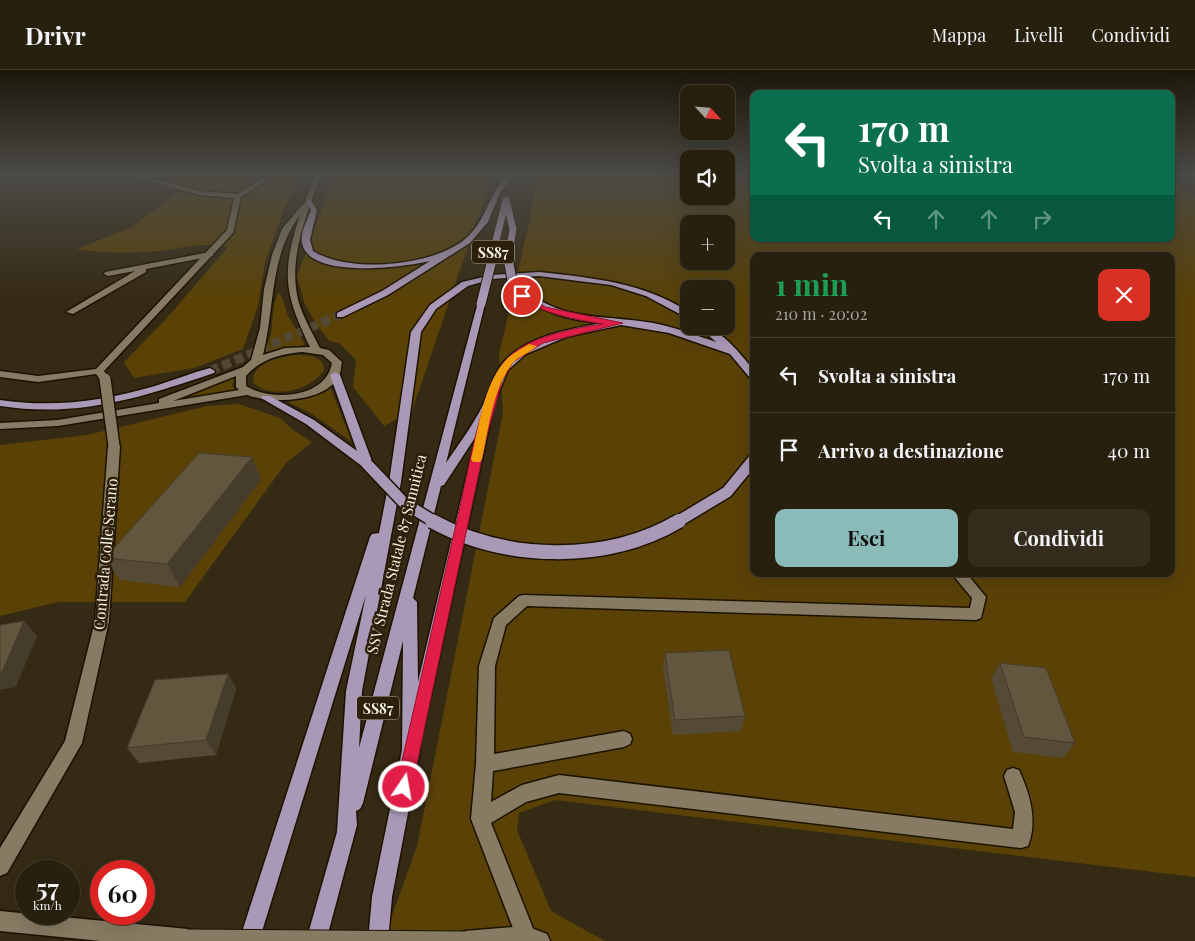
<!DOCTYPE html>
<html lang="it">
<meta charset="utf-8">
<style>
body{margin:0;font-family:"Playfair Display",serif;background:#342d1d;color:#f1f3f6;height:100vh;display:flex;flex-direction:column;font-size:19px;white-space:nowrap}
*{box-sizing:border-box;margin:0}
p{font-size:16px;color:#a5a39e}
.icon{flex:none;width:28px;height:28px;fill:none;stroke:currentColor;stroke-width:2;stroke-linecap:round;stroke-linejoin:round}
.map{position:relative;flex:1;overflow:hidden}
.drawer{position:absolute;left:750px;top:182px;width:425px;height:325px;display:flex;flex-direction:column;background:#28200f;border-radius:10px;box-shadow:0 5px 20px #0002,0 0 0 1px #443e2f}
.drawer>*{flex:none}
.guide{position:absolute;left:750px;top:20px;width:425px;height:152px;border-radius:10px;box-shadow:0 5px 20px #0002,0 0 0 1px #443e2f;background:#0b6e4f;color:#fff;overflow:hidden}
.needle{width:32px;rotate:116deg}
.controls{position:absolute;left:680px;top:15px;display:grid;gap:10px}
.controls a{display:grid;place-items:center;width:55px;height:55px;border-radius:10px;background:#28200f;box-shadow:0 5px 20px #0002,0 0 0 1px #443e2f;font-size:25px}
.speed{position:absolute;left:15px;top:790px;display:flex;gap:10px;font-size:25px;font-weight:700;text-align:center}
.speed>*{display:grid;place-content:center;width:65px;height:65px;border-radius:50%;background:#28200f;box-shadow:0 5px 20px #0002,0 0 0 1px #443e2f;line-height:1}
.speed small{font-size:12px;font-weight:400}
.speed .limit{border:8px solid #d22;background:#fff;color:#111}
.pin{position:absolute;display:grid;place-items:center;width:42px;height:42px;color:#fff;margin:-21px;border:2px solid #fff;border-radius:50%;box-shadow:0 1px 5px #0007}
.me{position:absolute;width:55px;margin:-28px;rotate:12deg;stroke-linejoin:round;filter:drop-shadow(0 0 4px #0008)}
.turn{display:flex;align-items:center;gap:18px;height:105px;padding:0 25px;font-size:22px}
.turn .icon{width:65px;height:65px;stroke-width:2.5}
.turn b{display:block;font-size:35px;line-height:42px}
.lanes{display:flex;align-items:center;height:48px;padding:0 25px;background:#0003;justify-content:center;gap:25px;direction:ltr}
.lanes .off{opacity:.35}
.round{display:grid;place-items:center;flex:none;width:52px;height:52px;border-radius:10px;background:#342d1d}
.overview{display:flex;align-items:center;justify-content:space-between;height:85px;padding:0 25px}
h1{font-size:30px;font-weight:700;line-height:38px;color:#1e9e55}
.primary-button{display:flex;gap:10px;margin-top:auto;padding:10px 25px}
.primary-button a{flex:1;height:58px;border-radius:10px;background:#8bbbb9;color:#111;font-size:20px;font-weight:700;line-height:58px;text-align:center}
.primary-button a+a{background:#342d1d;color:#f1f3f6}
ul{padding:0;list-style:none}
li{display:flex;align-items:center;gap:15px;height:75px;padding:0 25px;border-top:1px solid #443e2f}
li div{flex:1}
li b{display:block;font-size:19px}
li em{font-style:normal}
header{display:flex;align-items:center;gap:30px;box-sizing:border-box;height:70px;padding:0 25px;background:#28200f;border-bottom:1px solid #443e2f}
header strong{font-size:24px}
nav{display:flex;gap:28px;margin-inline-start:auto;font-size:18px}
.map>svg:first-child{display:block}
</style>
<header>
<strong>Drivr</strong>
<nav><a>Mappa</a><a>Livelli</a><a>Condividi</a></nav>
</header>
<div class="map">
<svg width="1195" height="871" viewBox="0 0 1195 871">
<rect width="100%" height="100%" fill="#352a14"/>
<path fill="#5a4207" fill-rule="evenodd" d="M151,106h149l-17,36 -18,50 -7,44 -15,43 -49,19 -60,10 -10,-16 42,-43 62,-72c-24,-6 -45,1 -69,4 -28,2 -54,3 -82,-2l55,-22 54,-41z
M334,106h158l-80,235 -28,15 -31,-39 3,-27 -17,-17 -10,-2 -16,-22 -9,-17 -7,-26z
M536,106h153v20h37v-20h28v63h417v-57l24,15v680l-640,-77 -36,13 -2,17 34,81 54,30h-222l34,-95 86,-433 -4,-58 31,-136zM689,154h37v37h-37zM754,186h417v318h-417zM689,219h37v37h-37z
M278,222l5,7 4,15 18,31 -41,8 7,-19 3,-28z
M293,285c12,0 31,-1 31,15 -12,20 -54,31 -71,12 -1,-19 24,-24 40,-27z
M235,307l-3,9 5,5 -71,12z
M330,317l22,55 -40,-28 -24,-12 31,-8z
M239,334l41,14 13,12 19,12 -26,21 -101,139h-127l-58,14v-171l87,-10 120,-29z"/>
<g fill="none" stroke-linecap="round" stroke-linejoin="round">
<path stroke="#534833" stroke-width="9" stroke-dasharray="9 4.5" stroke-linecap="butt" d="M210,301l130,-56"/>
<g stroke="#1c1200" stroke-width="3">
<path id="lane" d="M210,182h3v4l-67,13v3l-73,42 -7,-2 69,-41 -27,5 -4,-2 1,-2z
M952,504h15l19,23 -5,21 -5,2 -449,-14 -21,19 -11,41 -1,88 130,-23 6,3 2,5 -2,5 -6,3 -131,24 -2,31 31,-17 37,-10 454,54 2,-17 -11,-36 3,-6 6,-2 6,2c11,24 19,51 9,76l-7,2 -462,-55 -33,9 -35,21 45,113 -2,5h-16l-47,-122 5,-55 3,-98 15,-48 25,-22 5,-1 446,13 2,-10z"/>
</g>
<g stroke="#1c1200" stroke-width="3">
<path id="street" d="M133,106h11l55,15 38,3 29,-18h8l-33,21 -8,36 -129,138 6,8 -1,2h-8l-5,-7 -58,8 -38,-5v-6l38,5 58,-7 131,-139 7,-32 -35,-3z
M114,373l6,3 -11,175 -27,122 -75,130 -7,3v-28l65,-107 30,-120 13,-175z
M0,841l188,18 7,3 3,7v2h-97l-101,-10z
M526,856l21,8 3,7h-95l3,-7 7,-3z"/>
</g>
<g stroke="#1c1200" stroke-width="3">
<path id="secondary" d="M315,106h6c-15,39 -34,85 -22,127 5,16 14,31 21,45l9,2 13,12c-1,4 -1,8 -2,12 -12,29 -69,30 -93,21l-189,31 -58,3v-6l58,-3 101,-17v-4l84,-32 8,-7 9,-32 4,-39 8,-34 10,-26 20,-24 2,-1zM300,145c-19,58 -16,78 10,132l-25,1 -22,7c12,-47 6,-99 37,-140zM302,282l21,3 9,8c-6,35 -60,39 -86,23v-10c15,-17 34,-22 56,-24zM236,306v11l3,3 -66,11z"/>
</g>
<g stroke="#1c1200" stroke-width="3">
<path id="primary" d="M507,106h6l-13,17 -12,29 -18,21 -82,52 -45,22h-6v-4l45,-22 48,-30c-25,6 -121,19 -128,-18 -2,-10 5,-23 9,-33l-5,-11h4l7,11 -7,30 3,11c37,23 118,15 151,-11 15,-12 21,-29 29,-45 3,-7 9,-13 14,-19z
M539,202c53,6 104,10 150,40v7l-43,-23 -35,-11 -72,-9 -47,3 -24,7 -32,23 -15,23 -20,150 -39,209 -3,57 119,-446 7,2 -39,159c13,-19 27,-38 37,-58 7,-14 10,-30 20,-42 22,-27 67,-34 99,-40 -36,-3 -66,-12 -92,-36v-4h6c44,40 84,31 137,40 22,4 42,12 63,19l-18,-16c22,0 42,28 56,44v9l-4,-1 -20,-24 -61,-21 -48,-8 -55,12 -40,17 -18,16 -14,34 -70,324 -5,6 1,16 -28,147 -4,44h-20l4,-44 30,-147 1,-109 -40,162 -3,6 -4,2 1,14 -31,116h-20l31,-109 9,-141 20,-96 -107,346h-20l131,-404 2,-3 7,-1 10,-51 22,-150 19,-27 32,-23 30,-7zM476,366l-58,246 -1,-80 -4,-4 28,-112 3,-1z
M210,298l5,3 -1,2c-74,25 -136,45 -214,33v-6c54,8 103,1 155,-14 19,-6 36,-13 55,-18z
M335,302l5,3 33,89 -2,3h-8l-57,-43 -45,-26 1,-2h8l44,24 43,31 -27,-76z"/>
</g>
<use href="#lane" fill="#887b63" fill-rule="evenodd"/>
<use href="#street" fill="#887b63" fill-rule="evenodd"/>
<use href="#secondary" fill="#887b63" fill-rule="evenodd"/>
<use href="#primary" fill="#aa98b7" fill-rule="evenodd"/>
<g stroke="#1c1200" stroke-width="14" stroke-linecap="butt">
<path id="street-bridge-far1" d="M105,309l9,67"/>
</g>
<g stroke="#1c1200" stroke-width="21" stroke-linecap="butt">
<path id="street-bridge" d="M188,869l277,2"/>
</g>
<g stroke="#1c1200" stroke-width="8" stroke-linecap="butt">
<path id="primary-bridge-far3" d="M507,134l6,25 -5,30 1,6
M490,195l16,-65"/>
</g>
<g stroke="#1c1200" stroke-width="11" stroke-linecap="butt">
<path id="primary-bridge-far2" d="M509,194l4,21
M481,234l10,-40"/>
</g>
<g stroke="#1c1200" stroke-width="14" stroke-linecap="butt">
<path id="primary-bridge-far1" d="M367,394l37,39 31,19
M677,452l50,-30 27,-33"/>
</g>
<g stroke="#1c1200" stroke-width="17" stroke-linecap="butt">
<path id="primary-bridge" d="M432,451c73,40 174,43 247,0"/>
</g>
<use href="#street-bridge-far1" stroke="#887b63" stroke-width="11"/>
<use href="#street-bridge" stroke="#887b63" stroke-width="19"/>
<use href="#primary-bridge-far3" stroke="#aa98b7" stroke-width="7"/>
<use href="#primary-bridge-far2" stroke="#aa98b7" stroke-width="9"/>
<use href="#primary-bridge-far1" stroke="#aa98b7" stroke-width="11"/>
<use href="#primary-bridge" stroke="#aa98b7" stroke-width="14"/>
</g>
<path fill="#544a35" d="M252,387l9,23 -81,107 -60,-7 -15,-22z
M665,583l80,63 -4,15 -68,4 -10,-67z
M1000,593l75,80 -12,15 -50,-6 -22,-74z
M228,604l8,15 -20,66 -77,8 -12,-15z"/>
<path fill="#453c2b" d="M252,387l9,23 -81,107 -13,-23z
M24,551l13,15 -21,51 -16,3v-18z
M228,604l8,15 -20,66 -10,-15z"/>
<path fill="#62563e" stroke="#453c2b" d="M199,383l53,4 -85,107 -62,-6z
M24,551l-22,51h-2v-47z
M729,580l16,66 -70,4 -10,-67z
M1000,593l46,5 29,75 -51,-6z
M228,604l-22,66 -79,8 28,-68z"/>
<linearGradient id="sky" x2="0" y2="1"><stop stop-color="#1d170b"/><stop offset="0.46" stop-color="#4b4a45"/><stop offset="1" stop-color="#4b4a45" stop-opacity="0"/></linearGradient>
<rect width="1195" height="228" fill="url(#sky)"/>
<path fill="#e11d48" stroke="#92132f" d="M519,224h6l20,13 78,16 -80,20 -30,19 -11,19 -16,58 -74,348 -2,5 -6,3 -6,-3 -2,-5c21,-93 43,-187 64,-280 9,-39 21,-117 46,-147 19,-23 69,-32 97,-36 -31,-5 -57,-10 -84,-26z"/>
<path fill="#f59e0b" d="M529,274l8,2c-7,7 -19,10 -25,18 -20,27 -23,64 -30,95l-2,3h-7l-2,-3c8,-32 12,-74 35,-99 6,-7 16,-11 23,-16z"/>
<g text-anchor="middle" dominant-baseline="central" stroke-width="5" stroke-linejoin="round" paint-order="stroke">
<g fill="#2b200a" stroke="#bcb4a3" stroke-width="1">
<rect x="472" y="170.5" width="42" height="23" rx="4"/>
<rect x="357" y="626.5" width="42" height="23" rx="4"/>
</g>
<g font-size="14" font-weight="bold" fill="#faf3e5">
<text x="493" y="182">SS87</text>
<text x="378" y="638">SS87</text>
</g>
<g font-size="15" fill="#faf3e5" stroke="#2b200a">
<text transform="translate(105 484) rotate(-85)">Contrada Colle Serano</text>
<text transform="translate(396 484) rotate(-76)">SSV Strada Statale 87 Sannitica</text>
</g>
</g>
</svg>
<div class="controls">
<a><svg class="needle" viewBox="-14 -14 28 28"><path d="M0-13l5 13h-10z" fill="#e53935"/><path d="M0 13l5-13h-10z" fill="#a5a39e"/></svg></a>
<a><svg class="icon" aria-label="sound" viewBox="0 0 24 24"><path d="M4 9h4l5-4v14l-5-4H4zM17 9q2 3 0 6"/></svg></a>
<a>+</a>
<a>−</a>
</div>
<div class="speed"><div>57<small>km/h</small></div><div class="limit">60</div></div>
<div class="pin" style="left:522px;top:226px;background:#d93025"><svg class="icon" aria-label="arrive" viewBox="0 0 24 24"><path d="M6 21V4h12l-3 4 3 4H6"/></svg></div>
<svg class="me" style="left:404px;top:717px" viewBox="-20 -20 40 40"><circle r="17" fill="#e11d48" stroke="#fff" stroke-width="3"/><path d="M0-11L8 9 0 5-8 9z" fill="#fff"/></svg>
<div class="guide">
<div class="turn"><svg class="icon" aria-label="left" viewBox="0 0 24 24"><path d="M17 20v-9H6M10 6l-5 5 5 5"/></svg><div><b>170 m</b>Svolta a sinistra</div></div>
<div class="lanes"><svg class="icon" aria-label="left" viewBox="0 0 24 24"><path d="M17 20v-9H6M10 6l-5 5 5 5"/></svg><svg class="icon off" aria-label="ahead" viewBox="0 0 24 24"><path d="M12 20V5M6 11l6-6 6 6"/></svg><svg class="icon off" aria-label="ahead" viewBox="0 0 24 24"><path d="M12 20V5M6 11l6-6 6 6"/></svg><svg class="icon off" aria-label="right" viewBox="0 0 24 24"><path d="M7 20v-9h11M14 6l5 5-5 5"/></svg></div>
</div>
<section class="drawer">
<div class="overview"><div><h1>1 min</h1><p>210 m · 20:02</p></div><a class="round" style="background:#d93025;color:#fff"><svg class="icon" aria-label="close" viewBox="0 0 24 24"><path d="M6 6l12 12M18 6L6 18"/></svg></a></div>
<ul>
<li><svg class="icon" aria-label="left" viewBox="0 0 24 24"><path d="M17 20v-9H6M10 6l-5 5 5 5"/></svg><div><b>Svolta a sinistra</b></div><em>170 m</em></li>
<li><svg class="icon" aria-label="arrive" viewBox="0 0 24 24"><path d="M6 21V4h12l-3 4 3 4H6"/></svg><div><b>Arrivo a destinazione</b></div><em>40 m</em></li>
</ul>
<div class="primary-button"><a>Esci</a><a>Condividi</a></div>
</section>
</div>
